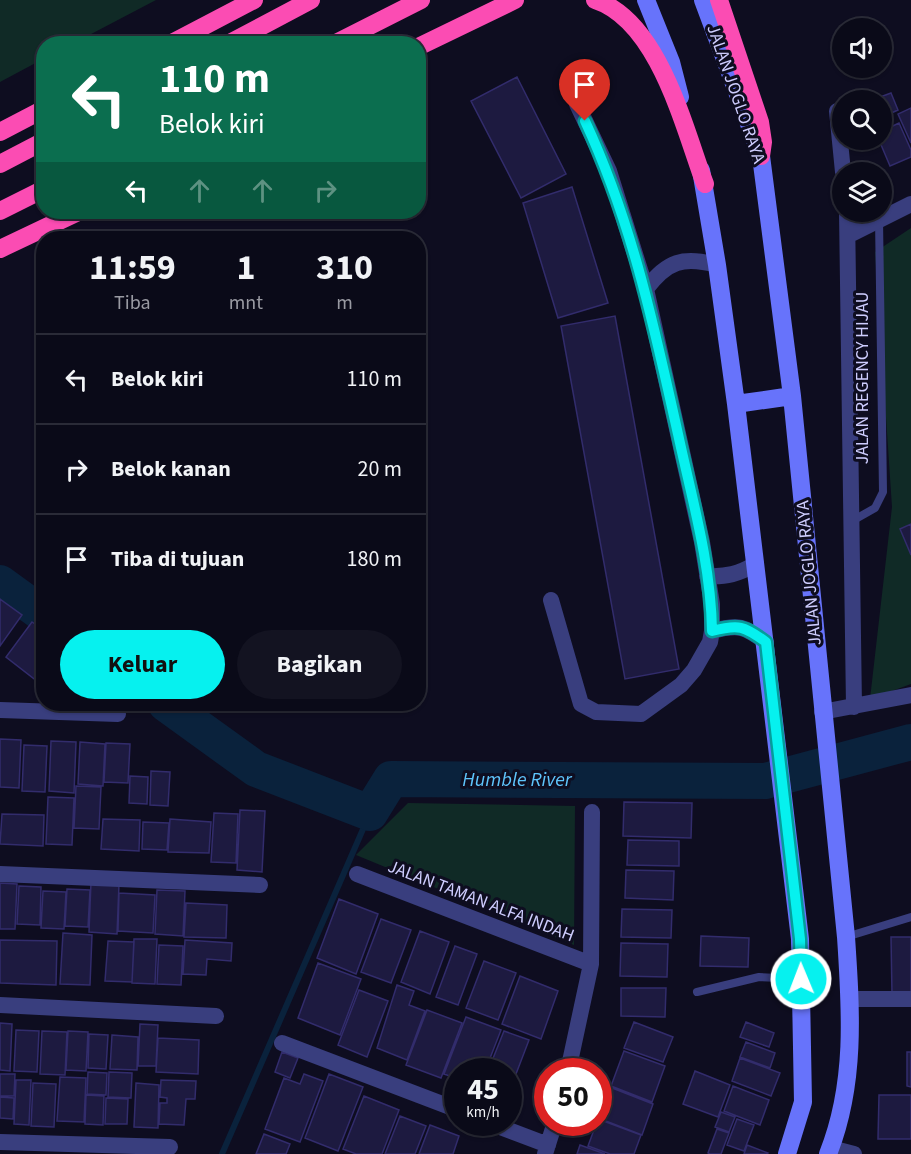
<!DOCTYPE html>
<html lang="id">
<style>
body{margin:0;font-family:"Source Sans 3",sans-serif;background:#131321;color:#f1f3f6;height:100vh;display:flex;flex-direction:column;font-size:22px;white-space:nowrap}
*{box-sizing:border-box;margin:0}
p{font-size:20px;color:#999aa2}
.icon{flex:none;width:33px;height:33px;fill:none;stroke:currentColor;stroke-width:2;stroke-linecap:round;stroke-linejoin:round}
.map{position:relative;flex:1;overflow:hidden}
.sheet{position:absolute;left:36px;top:231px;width:390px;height:480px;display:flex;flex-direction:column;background:#0a0a18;border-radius:24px;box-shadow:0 2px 4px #0004,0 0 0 2px #2a2b37}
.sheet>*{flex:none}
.top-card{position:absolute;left:36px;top:36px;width:390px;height:183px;border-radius:24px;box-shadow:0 2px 4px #0004,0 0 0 2px #2a2b37;background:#0b6e4f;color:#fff;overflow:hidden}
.controls{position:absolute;left:832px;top:18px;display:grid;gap:12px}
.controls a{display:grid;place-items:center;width:60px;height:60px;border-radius:50%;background:#0a0a18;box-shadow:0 2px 4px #0004,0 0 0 2px #2a2b37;font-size:30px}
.speed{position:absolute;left:444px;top:1058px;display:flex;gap:12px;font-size:30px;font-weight:700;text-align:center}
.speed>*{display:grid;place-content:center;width:78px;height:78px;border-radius:50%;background:#0a0a18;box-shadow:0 2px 4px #0004,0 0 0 2px #2a2b37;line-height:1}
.speed small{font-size:15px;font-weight:400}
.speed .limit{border:9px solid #d22;background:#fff;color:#111}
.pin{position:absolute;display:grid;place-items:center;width:51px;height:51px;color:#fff;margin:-62px -26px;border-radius:50% 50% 50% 0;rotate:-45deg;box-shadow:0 0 6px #0007}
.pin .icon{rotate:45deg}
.me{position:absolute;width:66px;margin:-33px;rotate:359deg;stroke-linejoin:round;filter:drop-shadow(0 0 4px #0008)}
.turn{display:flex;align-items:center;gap:21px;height:126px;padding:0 24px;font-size:27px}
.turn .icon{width:78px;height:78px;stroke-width:2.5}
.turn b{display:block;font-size:42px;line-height:51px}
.lanes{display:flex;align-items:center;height:57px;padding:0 24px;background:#0003;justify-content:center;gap:30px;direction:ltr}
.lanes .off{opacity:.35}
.eta{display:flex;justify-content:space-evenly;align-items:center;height:102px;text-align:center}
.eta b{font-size:36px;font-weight:700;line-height:42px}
.cta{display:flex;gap:12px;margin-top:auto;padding:12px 24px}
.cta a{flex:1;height:69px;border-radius:36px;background:#06f1ef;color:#111;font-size:24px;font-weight:700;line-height:69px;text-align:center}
.cta a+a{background:#131321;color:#f1f3f6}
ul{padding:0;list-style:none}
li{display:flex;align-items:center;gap:18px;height:90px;padding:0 24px;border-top:2px solid #2a2b37}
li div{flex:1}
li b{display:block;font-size:22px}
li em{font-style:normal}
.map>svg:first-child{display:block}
</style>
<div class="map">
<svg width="911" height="1154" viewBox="0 0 911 1154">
<rect width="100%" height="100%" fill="#0e0d20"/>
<path fill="#102a26" d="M0,0h156l-82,43 -30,1 -1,15 -43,23z
M911,228v456l-41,15 22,-192 -17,-255z
M408,803l167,3 -1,139 -218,-90z"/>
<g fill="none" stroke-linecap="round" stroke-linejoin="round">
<path stroke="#0a223c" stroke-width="6" d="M222,1154l148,-341"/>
<path stroke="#0a223c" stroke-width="36" d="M0,583l44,32
M166,704l90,65 114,44 21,-34 374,2 146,-39"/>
</g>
<path fill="#1d1a40" stroke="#322c6c" stroke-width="1.5" d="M517,77l49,97 -45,24 -50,-97z
M891,93l7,17 -16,7v-17h-10z
M911,108v35l-13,-29z
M899,123l12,27v7l-21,9 -11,-26h3v-9z
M572,187l36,116 -50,15 -35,-115z
M615,316l64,353 -54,10 -64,-353z
M911,524v31l-11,-26z
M0,599l22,16 -22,31z
M32,622l12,8 -2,55 -36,-28z
M0,739l21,1 -2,48 -19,-1z
M51,741l25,1 -2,51 -25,-2z
M80,742l25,2 -2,42 -25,-2z
M106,743l24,1 -2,39 -24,-1z
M24,745l23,1 -2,46 -23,-1z
M151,771l19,1 -2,34 -18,-1z
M130,776l18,1 -1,27 -18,-1z
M76,786l25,1 -2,42 -25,-1z
M48,797l26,1 -2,47 -26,-1z
M624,802l68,1 -1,35 -68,-2z
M240,810l25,1 -3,61 -25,-2z
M214,813l24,1 -2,49 -25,-1z
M2,814l42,1 -1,31 -43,-2z
M103,819l37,1 -1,31 -38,-2z
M170,819l41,3 -2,31 -41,-1z
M143,822l26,1 -2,27 -25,-1z
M628,840l51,1v25l-52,-1z
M626,870l48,1 -1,29 -48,-2z
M91,882l28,2 -2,50 -28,-2z
M0,883l17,1 -2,45h-15z
M19,886l22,1 -1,38 -23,-1z
M67,889l23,1 -2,37 -23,-1z
M157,890l28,1 -2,45 -28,-2z
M43,891l23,1 -2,37 -23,-1z
M119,893l36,2 -2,38 -35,-2z
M339,899l39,15 -22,60 -39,-16z
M186,903l41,2 -1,33 -42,-1z
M622,909l50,1 -1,28 -50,-1z
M381,919l30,11 -20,53 -30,-11z
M420,931l29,11 -19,52 -29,-12z
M63,933l29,2 -2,50 -30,-1z
M701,936l48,2 -1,29 -48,-1z
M891,937h20v56l-19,1z
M134,939h23l-2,45 -23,-1z
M0,940l57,1 -1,44 -56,-2z
M185,940l47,3 -1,18 -24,-2 -1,16 -23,-1z
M108,941l26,1 -2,40 -27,-1z
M621,943l47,1 -1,33 -47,-1z
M159,945l24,1 -2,39 -24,-1z
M455,946l22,8 -19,51 -22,-8z
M484,961l32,12 -18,47 -32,-12z
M318,963l43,16 -21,56 -42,-17z
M520,976l38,15 -17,48 -39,-15z
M397,985l17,6 -5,14 16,6 -18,49 -30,-12z
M621,988h45l-1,29 -44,-1z
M359,990l29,11 -21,56 -29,-12z
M427,1010l35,13 -21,55 -35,-13z
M466,1017l35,13 -16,41h-27v8l-14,-5z
M634,1022l39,15 -10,25 -39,-14z
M746,1022l28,11 -5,14 -29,-10z
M0,1023l12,1 -2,47 -10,-1z
M140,1024l18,1 -2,41h-18z
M16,1030l23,1 -2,41 -23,-1z
M42,1031l25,1 -2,43 -25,-1z
M68,1031l20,1 -2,39 -20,-1z
M504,1031l25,9 -18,47 -3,-1v-15h-20z
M89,1034l19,1 -2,34 -18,-1z
M112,1035l26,2 -1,33 -27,-1z
M158,1038l41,2 -1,34 -42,-2z
M746,1042l29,11 -5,15 -30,-11z
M624,1051l41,15 -13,36 -41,-16z
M282,1052l16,6 -8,20 -15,-6z
M907,1052h4v35l-4,-1z
M740,1058l40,15 -9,23 -39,-15z
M695,1071l35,14 -12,32 -35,-13z
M88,1072l19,1 -1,22 -19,-1z
M109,1072l23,1 -1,25 -23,-1z
M0,1074h15l-1,22h-14z
M304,1074l19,7 -23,61 -35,-13 19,-51 16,6z
M329,1074l34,13 -25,64 -33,-13z
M60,1077l26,1 -2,44 -27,-1z
M16,1080h15l-2,45 -15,-1z
M161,1080l35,1 -1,18h-9l-2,26 -25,-1 1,-21h7v-5l-7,-1z
M33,1083l23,1 -2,43 -23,-1z
M136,1083l23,2 -1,43 -24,-1z
M602,1084l51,20 -11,31 -44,-17v-24z
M733,1086l36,14 -9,25 -36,-14z
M86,1095l18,1 -1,29 -18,-1z
M879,1095h32v44h-33z
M364,1096l35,14 -17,44h-26l-13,-5z
M0,1097l14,1 -1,21 -13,-1z
M106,1098l22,1 -1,25h-22z
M721,1112l14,5 -6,15 -14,-5z
M400,1116l26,10 -11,28h-30z
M598,1119l43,16 -7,19h-24l-22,-8z
M737,1119l17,6 -10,26 -17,-6z
M430,1125l29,11 -6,18h-34z
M717,1129l12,4 -8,21h-11l-2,-1z
M264,1134l26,10 -4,10h-30z
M580,1145l25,9h-28z
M747,1145l21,8 -1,1h-23z"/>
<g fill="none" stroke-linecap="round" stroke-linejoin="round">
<path stroke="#393e7e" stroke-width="8" d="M852,521l23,-13 8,-16 -4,-273
M846,937l65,-20
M697,992l62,-15 42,2"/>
<path stroke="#393e7e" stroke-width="16" d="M837,111l6,61
M847,212l7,495
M849,235l62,-31
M646,289c21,-28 37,-33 71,-24
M707,576c20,1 31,-2 49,-12
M551,600l30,104 15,8 45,2 40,-29 13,-15 16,-28 2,-11v-27l-10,-62 -56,-253 -37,-118 -32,-67
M712,631c27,-7 32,-5 54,11
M0,710l118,4
M822,712l89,-17
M0,874l260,11
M357,874l234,90
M850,999h61
M0,1005l216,11
M282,1043l176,67
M568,1071l23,-107 1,-152
M487,1122l61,23
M0,1142l170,5
M831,1148l23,6
M545,1154l10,-32"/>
<path stroke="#6773fb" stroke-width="18" d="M646,0l25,62 9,35
M703,0l58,156 31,240 54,541c5,74 10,147 -18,217
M701,170l16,95 19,139 64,535 3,163 -16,52
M736,404l56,-8"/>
<path stroke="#fb4cb3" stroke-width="18" d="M595,0c64,21 89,128 110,184
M719,0l41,122 3,20 -2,14
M170,44l84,-44
M228,44l83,-44
M334,44l87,-44
M418,47l97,-47
M0,132l44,-23
M0,164l44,-23
M0,211l44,-22
M0,249l78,-37"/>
</g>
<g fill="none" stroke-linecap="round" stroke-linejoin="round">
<g stroke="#049d9b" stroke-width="15">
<path id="route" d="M585,121c47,101 69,205 93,313 14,65 33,130 34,197 27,-7 32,-5 54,11l34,297 1,40"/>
</g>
<use href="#route" stroke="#06f1ef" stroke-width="10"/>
</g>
<g text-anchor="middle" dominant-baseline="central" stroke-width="6" stroke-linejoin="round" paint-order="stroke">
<g font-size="18" fill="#cecdfe" stroke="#0e0d20">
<text transform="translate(736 94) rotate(71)">JALAN JOGLO RAYA</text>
<text transform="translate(862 378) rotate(-90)">JALAN REGENCY HIJAU</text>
<text transform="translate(809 573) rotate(-95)">JALAN JOGLO RAYA</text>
<text transform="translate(481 901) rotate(21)">JALAN TAMAN ALFA INDAH</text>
</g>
<g font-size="20" font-style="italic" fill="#5ec4fb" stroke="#0e0d20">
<text x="517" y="780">Humble River</text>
</g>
</g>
</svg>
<div class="controls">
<a><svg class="icon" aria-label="sound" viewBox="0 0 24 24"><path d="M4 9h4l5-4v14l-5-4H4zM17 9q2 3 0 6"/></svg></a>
<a><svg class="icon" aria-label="search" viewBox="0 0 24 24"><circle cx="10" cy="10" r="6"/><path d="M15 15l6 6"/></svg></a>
<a><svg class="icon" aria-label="layers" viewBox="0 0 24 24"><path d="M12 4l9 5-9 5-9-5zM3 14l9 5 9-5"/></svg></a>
</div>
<div class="speed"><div>45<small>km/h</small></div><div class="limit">50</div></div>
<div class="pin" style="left:585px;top:121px;background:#d93025"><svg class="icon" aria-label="arrive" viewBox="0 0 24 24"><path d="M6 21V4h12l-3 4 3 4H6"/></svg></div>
<svg class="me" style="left:801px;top:979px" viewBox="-20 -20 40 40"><circle r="17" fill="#06f1ef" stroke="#fff" stroke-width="3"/><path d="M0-11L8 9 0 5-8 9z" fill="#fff"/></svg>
<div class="top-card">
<div class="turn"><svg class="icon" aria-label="left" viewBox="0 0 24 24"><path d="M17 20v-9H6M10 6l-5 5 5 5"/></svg><div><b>110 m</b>Belok kiri</div></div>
<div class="lanes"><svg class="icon" aria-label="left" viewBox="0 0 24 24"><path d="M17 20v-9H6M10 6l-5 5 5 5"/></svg><svg class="icon off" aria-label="ahead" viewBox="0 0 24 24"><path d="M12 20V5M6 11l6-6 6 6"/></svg><svg class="icon off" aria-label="ahead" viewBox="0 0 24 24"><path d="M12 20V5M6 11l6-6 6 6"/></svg><svg class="icon off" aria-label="right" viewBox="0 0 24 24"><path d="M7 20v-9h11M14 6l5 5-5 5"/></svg></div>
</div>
<section class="sheet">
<div class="eta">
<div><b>11:59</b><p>Tiba</p></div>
<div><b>1</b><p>mnt</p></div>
<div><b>310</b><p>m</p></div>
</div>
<ul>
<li><svg class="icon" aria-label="left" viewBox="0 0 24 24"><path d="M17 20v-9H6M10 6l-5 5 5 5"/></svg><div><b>Belok kiri</b></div><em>110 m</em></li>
<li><svg class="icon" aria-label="right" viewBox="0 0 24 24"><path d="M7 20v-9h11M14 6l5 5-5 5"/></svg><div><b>Belok kanan</b></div><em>20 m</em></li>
<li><svg class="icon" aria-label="arrive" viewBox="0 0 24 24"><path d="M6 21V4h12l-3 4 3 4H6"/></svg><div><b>Tiba di tujuan</b></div><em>180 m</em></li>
</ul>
<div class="cta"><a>Keluar</a><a>Bagikan</a></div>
</section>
</div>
